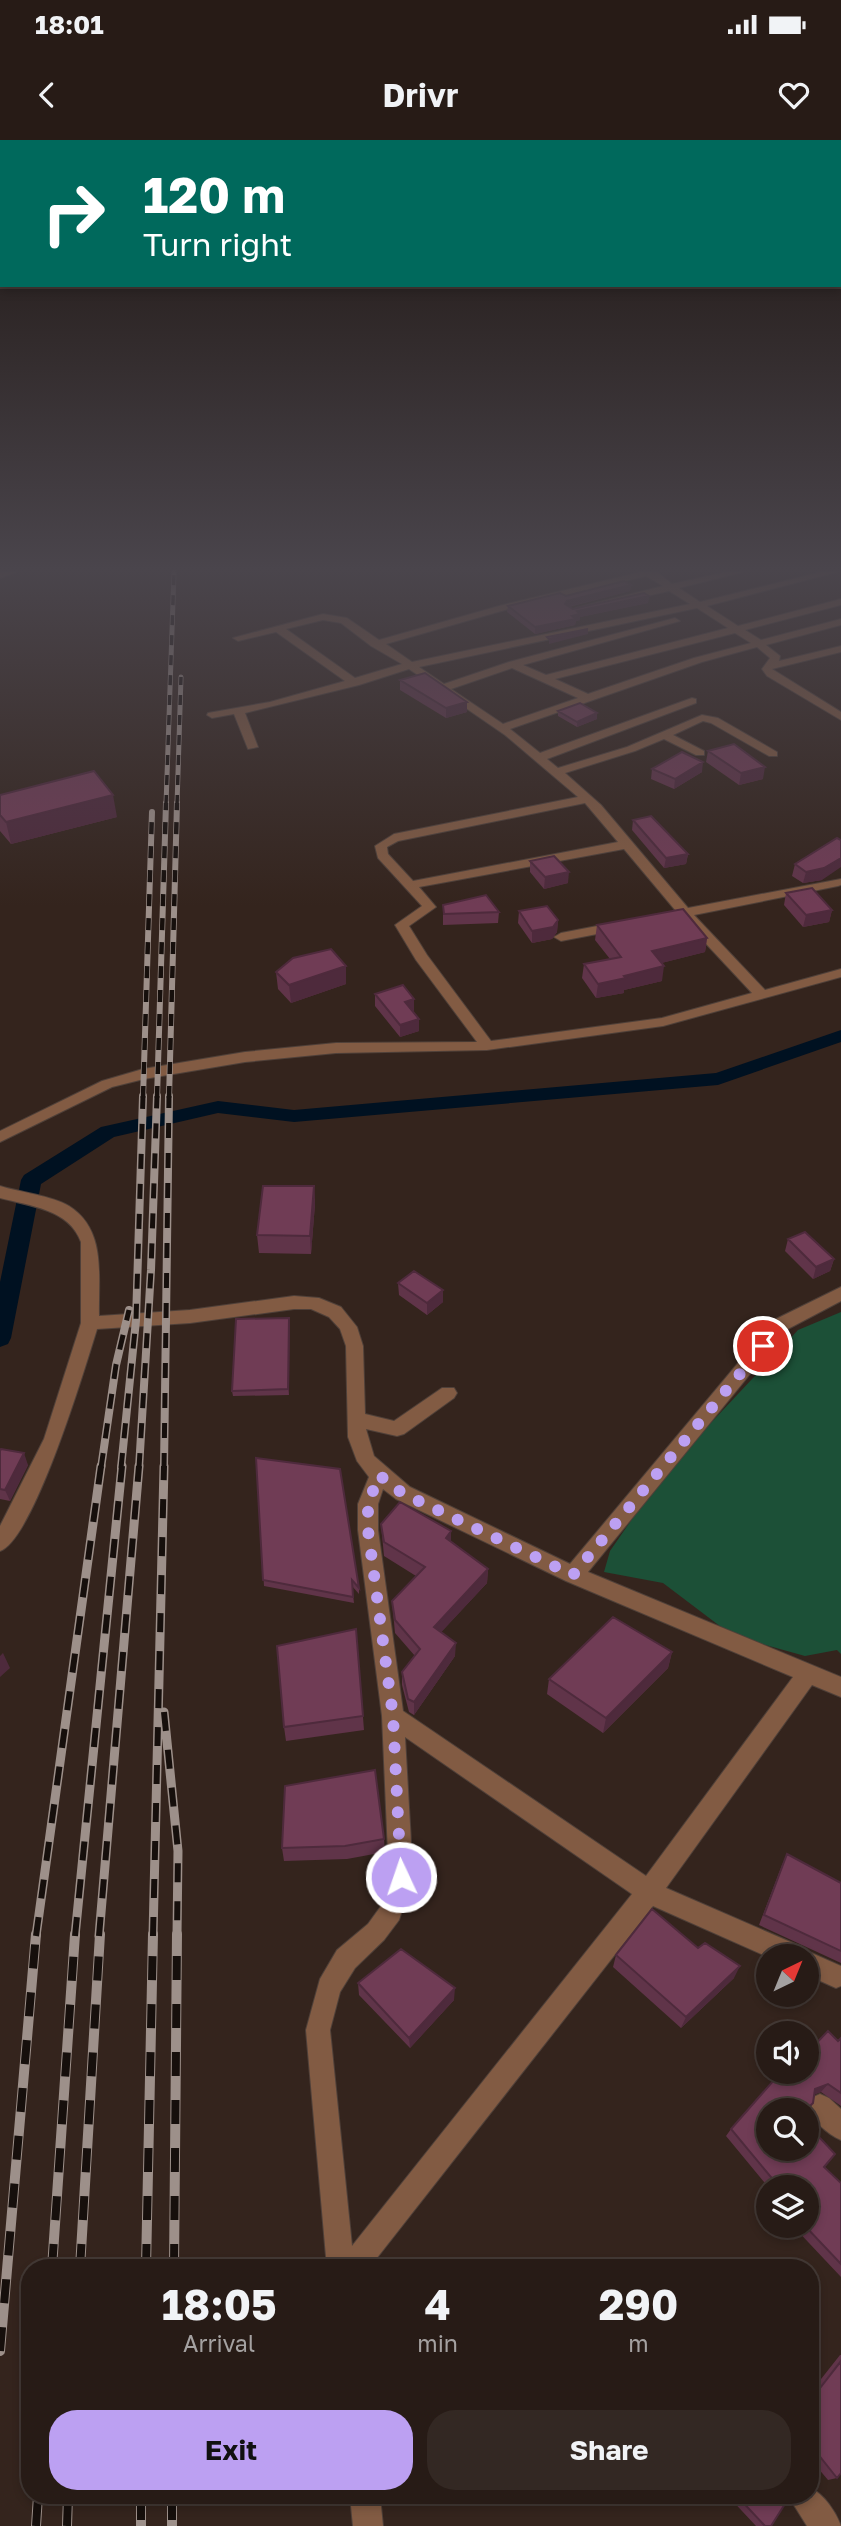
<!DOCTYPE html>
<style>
body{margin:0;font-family:"Golos Text",sans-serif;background:#332823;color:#f1f3f6;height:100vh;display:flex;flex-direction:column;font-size:26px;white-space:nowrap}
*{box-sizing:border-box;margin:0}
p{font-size:23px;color:#a4a1a1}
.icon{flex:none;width:38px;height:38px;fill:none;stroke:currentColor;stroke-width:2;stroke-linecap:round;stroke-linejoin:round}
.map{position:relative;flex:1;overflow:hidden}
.side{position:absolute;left:21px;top:2119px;width:798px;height:245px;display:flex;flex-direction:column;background:#271b16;border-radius:28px;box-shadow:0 4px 10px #0003,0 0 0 2px #433935}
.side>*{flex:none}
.guide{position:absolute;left:0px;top:0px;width:842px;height:147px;box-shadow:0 4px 10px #0003,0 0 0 2px #433935;background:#00695c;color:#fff;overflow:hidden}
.needle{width:46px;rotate:43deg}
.tools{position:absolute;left:756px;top:1804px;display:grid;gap:14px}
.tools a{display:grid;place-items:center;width:63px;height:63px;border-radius:50%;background:#271b16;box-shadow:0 4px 10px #0003,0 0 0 2px #433935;font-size:35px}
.pin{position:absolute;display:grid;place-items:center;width:60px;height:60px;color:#fff;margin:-30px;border:4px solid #fff;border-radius:50%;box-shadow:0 2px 7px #0007}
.me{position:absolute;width:77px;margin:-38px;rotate:357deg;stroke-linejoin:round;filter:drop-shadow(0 0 5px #0008)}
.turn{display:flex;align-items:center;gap:24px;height:147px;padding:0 28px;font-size:32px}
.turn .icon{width:91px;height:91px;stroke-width:2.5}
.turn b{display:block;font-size:49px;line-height:60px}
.eta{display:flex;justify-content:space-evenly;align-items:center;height:119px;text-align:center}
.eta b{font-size:42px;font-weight:700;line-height:49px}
.action{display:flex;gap:14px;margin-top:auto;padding:14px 28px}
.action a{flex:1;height:80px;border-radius:28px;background:#bca0f2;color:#111;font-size:28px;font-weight:700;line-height:80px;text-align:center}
.action a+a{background:#332823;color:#f1f3f6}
.status{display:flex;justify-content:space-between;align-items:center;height:49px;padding:0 35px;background:#271b16;direction:ltr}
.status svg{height:19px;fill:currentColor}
header{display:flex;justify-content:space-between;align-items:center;height:91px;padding:0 28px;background:#271b16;font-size:32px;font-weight:700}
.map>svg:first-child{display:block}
</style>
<div class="status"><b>18:01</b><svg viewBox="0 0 49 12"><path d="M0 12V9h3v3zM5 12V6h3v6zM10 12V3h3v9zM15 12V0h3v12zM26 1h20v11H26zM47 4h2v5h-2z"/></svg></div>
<header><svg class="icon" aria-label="back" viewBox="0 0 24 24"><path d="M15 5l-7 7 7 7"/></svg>Drivr<svg class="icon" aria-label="heart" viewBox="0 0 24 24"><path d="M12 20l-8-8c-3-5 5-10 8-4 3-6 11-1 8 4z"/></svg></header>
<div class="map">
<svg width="841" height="2386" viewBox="0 0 841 2386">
<rect width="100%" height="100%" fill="#34241d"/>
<path fill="#1c5037" d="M841,1172v342l-4,-4 -32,6 -72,-20 -70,-53 -59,-11 6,-21 54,-78 134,-143z"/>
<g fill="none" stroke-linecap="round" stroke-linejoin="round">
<path fill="#001121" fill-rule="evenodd" d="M841,890v12l-123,43 -424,37 -76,-9 -104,24 -73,47 -30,154 -3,6 -8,3v-65l21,-102 3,-5 77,-48 117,-26 76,9 422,-37z"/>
<g stroke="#4f4039" stroke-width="2">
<path id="street" d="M0,432h17l-17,6z
M641,432h16l15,12 54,-12h17l-64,16 21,14 121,-30h16l-130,34 31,20 103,-27v6l-96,25 16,10 80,-21v6l-75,20 14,11 -1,5 62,-15v6l-69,17 69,43v8l-74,-44 -5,-7 8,-11 -13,-11 -55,15 -192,67 30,24 152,-55 4,1v4l-149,56 11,9 69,-21 75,-32 16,3 59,34v4h-8l-58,-33 -8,-2 -30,14 31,16v4h-8l-32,-16 -29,12 -70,22 36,32 87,103 153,-29v6l-3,1 -144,29 71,75 76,-21v8l-178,49 -176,24 -151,3 -91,9 -101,17 -32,8 -112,55v-11l102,-50 41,-12 102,-17 91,-9 141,-1 -61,-82 -21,-35 27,-19 -44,-48 -3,-12 19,-12 184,-37 -73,-62 -96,-66 -50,16 -114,28 13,34 -10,2 -14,-35 -22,4 -5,-3 1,-2 62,-11 75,-21 -69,-49 -38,9 -5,-3 90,-24 24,4 32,22 120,-34zM646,436l17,10 -87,22 5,3 88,-20 21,13 -278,58 -26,-18 119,-34zM697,468l31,20 -182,47 -23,-10 157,-44 -5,-3 -166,44 -65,22 -25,-17zM323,480l18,3 30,23 31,18 -47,14 -69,-49zM735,493l16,10 -57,15 -106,36 -33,-15zM512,528l66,30 -75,26 -52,-35zM585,663l33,39 -205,39 -25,-27 -1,-7 11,-6zM624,709l52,62 -3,3 2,3 7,1 70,75 -90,25 -171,23 -64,-86 -18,-29 27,-19 -17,-20z
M618,782l5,1v6l-62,12 -7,-4 7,-4z
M0,1046c19,6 53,10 69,20 38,24 29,71 30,110l91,-6 104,-14 25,2 22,9 16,20 6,19 2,68 29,7 48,-33h12l3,5 -3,5 -50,36 -7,2 -31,-7 8,27 36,31 160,77 204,-244 67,-33v14l-55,29 -198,242 253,105v20l-29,-12 -146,203 136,59 2,5 3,-1 34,15v20l-5,2 -29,-13v-19l-39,1 -115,-51 -284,362h-42l-21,-238 14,-51 17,-29 31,-26 13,-18 8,-29 -7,-161 -24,-186v-26l11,-27 -12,-16 -9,-24 -2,-91 -6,-17 -11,-12 -18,-8h-17l-104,14 -93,6c-12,39 -63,210 -97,222v-25l44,-87 37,-116v-81c-12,-33 -51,-36 -81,-44zM383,1349l13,10 170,82 227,96 -147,199 -243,-165 -25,-181v-26zM405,1597l227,157 -280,352 -22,-216 10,-38 15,-24 29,-28 15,-20 14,-43z
M820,1954l9,4 12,11v31c-14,-6 -28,-19 -34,-33l4,-9z
M810,2348c14,6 26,24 31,38h-34l-15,-24 3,-6h15z
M350,2356h30l3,30h-30z"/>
</g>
<use href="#street" fill="#825b43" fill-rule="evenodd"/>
<g stroke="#9d908a" stroke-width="5">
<path id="rail-far4" d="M166,665l8,-233
M177,665l4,-128"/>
</g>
<g stroke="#9d908a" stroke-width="6">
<path id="rail-far3" d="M143,958l9,-286
M157,958l9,-295
M169,958l8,-295"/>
</g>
<g stroke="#9d908a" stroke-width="8">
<path id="rail-far2" d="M101,1328l15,-103 13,-55
M121,1328l15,-148 7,-224
M139,1328l12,-198 6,-174
M164,1328l5,-372"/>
</g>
<g stroke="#9d908a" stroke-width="9">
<path id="rail-far1" d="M164,1572l14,139 -1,85
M36,1796l65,-470
M75,1796l47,-470
M99,1796l40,-470
M153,1796l11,-470"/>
</g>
<g stroke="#9d908a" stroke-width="10">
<path id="rail" d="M52,2128l23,-334
M80,2128l20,-334
M146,2128l7,-334
M174,2128l3,-334
M0,2211l36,-417
M141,2356v30
M172,2356v30
M36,2386l2,-30
M67,2386l1,-30"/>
</g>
<use href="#rail-far4" stroke="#160f0c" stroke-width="3.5" stroke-dasharray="10" stroke-linecap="butt"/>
<use href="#rail-far3" stroke="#160f0c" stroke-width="4.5" stroke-dasharray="12" stroke-linecap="butt"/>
<use href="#rail-far2" stroke="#160f0c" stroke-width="5" stroke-dasharray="15" stroke-linecap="butt"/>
<use href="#rail-far1" stroke="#160f0c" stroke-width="6" stroke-dasharray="19" stroke-linecap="butt"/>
<use href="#rail" stroke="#160f0c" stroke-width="8" stroke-dasharray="24" stroke-linecap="butt"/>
</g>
<path fill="#603449" d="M631,445l-1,6 -61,16 4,2 76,-13 -1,7 -68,14v3l-4,1 -1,4 -40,9 -28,-22 1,-6z
M400,540l67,32 -21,6 -46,-28z
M558,571l39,2v6l-20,8 -19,-11z
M708,611l55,28 -24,6 -33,-23z
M652,629l50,3 -28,17 -23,-10z
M0,655l117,22 -106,27 -11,-13z
M633,680l55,34 -2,10 -22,4 -32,-38z
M530,721l38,22 -24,6 -14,-17z
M795,724l27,16 -19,3 -11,-7z
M786,753l46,17 -3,12 -26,5 -19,-22z
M443,765l56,7 -1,11 -55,2z
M519,771l39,9 -1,12 -5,7 -20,4 -14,-20z
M597,785l110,13 -2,14 -44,11 1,18 -38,9v3l-28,5 -14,-20 2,-14 26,-5 -15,-19z
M276,832l70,12 -55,19 -13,-14z
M375,854l39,17 -1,1 6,7v12l-19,6 -25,-31z
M314,1046l1,18 -4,50 -52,-1 -2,-18z
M788,1099l46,20 -4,12 -17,8 -28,-28z
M398,1143l45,19 -16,13 -28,-20z
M289,1178v77l-56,1 -1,-5z
M0,1311l28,14 -18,36 -10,-2z
M256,1318l103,130v6l-7,-8 2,17 -90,-17z
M381,1384l70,7v10l37,28 -1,14 -46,49 14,24 -41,59 -5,-3 -7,-27v-13l13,-16 -20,-23 -3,-32 24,-25 -32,-20z
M356,1489l8,101 -78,11 -2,-14z
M672,1512l-4,16 -65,65 -56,-39 2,-15z
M384,1699l1,13 -38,7 -63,2 -2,-13z
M787,1714l54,29v80l-82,-38 23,-60z
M616,1815l118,23 -53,50 -68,-61z
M358,1843l96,17 -44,48 -51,-53z
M841,1898v68l-20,-14 -53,18 73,73v94l-48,-51h14v-38h-38l-43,-52 5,-7 56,-55 51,-33z
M840,2215h1v118l-4,5 -9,2 -16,-19 -2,3v-71z
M728,2356h62l-19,30h-15z"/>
<path fill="#4e2a3c" d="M631,445l-1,6 -64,16 -1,-3 2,-3z
M649,456l-1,7 -68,14v3l-4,1 -1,4 -40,9v-7l37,-11 5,-5z
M588,489v5l-39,10v-5z
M467,562v10l-21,6v-10z
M597,573v6l-20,8v-5z
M703,622l-1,10 -28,17 1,-10z
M765,627l-2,12 -24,6 2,-12z
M113,655l4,22 -106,27 -5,-22z
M688,714l-2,10 -22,4 2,-10z
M841,718v9l-19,13 -19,3 3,-11z
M569,732l-1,11 -24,6 1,-12z
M832,770l-3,12 -26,5 3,-12z
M558,780l-1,12 -5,7 -20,4v-12z
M707,798l-2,14 -55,14 2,-15z
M346,826v18l-55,19 -2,-18z
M664,826l-2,15 -38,9v3l-28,5 2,-14 26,-8z
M414,859v12l-9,3v-12z
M419,879v12l-19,6v-12z
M314,1046l1,18 -4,50 -1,-18z
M834,1119l-4,12 -17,8 3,-12z
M443,1150v12l-16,13v-12z
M289,1178l1,6 -1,71 -1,-6z
M24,1313l4,12 -18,36 -5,-11z
M451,1391v14l-5,-7z
M488,1429l-1,14 -53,57v-13z
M456,1503l-1,13 -41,59v-13z
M672,1512l-4,16 -65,65 3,-15z
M3,1513l7,15 -10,9v-21z
M740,1826l-6,12 -53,50 5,-11z
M455,1848l-1,12 -44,48 -1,-10z
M828,1944l-7,8 -12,5 6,-8z"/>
<path fill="#703c55" stroke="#4e2a3c" stroke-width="2" d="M624,441l7,4 -64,16 -2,3 8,5 71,-16 5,3 -72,15 3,3 -8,2 4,3 -41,8 -27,-21 52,-13 6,3z
M588,489l-39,10 -2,-2z
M425,533l42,29 -21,6 -46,-28z
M580,563l17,10 -20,9 -19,-11z
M734,604l31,23 -24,6 -33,-22z
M682,612l21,10 -28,17 -23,-10z
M94,631l19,24 -107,27 -6,-7v-20z
M651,676l37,38 -22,4 -33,-38z
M837,698l4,2v18l-17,10 -18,4 -11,-8z
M554,716l15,16 -24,5 -15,-16z
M812,748l20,22 -26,5 -20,-22z
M486,755l13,17 -55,2 -1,-9z
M547,766l11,14 -5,7 -21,4 -13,-20z
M683,769l24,29 -55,13 12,15 -40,10 2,2 -28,6 -14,-20 37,-7 -24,-32z
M331,809l15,17 -57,19 -13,-13 17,-14z
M403,845l11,14 -9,3 14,17 -19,6 -25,-31z
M263,1046h51l-4,50 -53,-1z
M805,1092l29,27 -18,8 -28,-28z
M414,1131l29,19 -16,13 -29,-20z
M289,1178l-1,71 -56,2 4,-72z
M1,1309l23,4 -19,37 -5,-1v-38z
M256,1318l84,11 19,119 -7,-8 1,17 -90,-17z
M400,1362l51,29 -5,7 42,31 -54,58 22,16 -42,59 -6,-3 -6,-27 18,-23 -25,-29 -3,-19 33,-34 -41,-25 -3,-18z
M613,1477l59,35 -66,66 -57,-39z
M356,1489l7,87 -79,11 -7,-81z
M375,1630l9,69 -39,7 -63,2 3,-62z
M787,1714l54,29v68l-77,-36z
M652,1769l46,39 7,-5 35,23 -54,51 -70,-62z
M401,1809l54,39 -46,50 -51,-55z
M828,1891l10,10 3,-3v55l-13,-9 -13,5 -2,14 -7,7h-38v39h39v-25l28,30 -11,13 17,16v81l-36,-38h2v-38h-27l-49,-59 50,-57h4l2,2 1,-2h19v-19z
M841,2221v112l-4,5 -20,-25 -7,11v-63z
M737,2356h53l-19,30h-6z"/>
<linearGradient id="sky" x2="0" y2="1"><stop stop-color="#1d1410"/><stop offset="0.56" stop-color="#4a454c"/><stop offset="1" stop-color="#4a454c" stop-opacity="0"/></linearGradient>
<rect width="841" height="766" fill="url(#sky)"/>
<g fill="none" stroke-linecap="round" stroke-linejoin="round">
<path stroke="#bca0f2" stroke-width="12" stroke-dasharray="0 21.6" d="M401,1737l-8,-161 -25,-186v-26l11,-29 23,18 171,82 190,-229"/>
</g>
</svg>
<div class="tools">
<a><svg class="needle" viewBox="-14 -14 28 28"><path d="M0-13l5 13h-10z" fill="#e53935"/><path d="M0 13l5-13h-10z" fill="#a4a1a1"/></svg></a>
<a><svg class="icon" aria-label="sound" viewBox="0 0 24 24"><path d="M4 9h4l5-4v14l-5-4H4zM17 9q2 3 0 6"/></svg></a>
<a><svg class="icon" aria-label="search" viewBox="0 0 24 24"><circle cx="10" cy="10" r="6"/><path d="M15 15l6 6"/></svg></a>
<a><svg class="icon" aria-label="layers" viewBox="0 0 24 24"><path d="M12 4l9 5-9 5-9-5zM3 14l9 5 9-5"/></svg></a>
</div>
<div class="pin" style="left:763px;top:1206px;background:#d93025"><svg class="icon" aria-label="arrive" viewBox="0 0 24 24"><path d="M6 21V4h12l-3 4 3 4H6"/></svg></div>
<svg class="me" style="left:401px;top:1737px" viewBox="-20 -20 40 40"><circle r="17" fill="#bca0f2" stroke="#fff" stroke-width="3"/><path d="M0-11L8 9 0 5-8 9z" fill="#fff"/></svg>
<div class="guide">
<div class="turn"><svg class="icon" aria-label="right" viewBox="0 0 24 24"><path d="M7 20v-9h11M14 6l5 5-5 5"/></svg><div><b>120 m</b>Turn right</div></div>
</div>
<section class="side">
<div class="eta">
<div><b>18:05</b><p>Arrival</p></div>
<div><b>4</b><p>min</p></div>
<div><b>290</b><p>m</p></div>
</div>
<div class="action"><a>Exit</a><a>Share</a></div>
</section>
</div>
